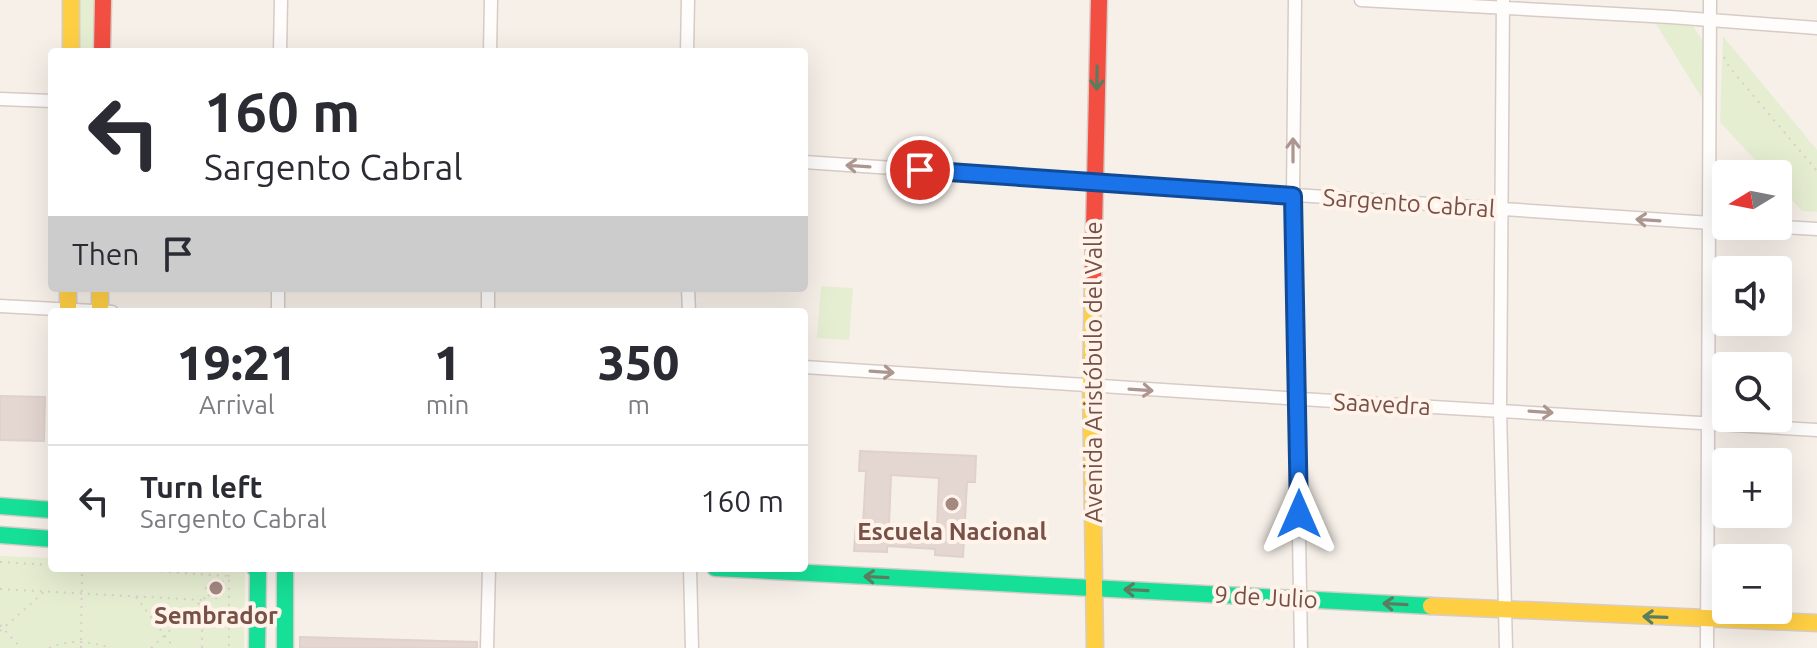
<!DOCTYPE html>
<meta charset="utf-8">
<style>
body{margin:0;font-family:Ubuntu,sans-serif;background:#f2f2f3;color:#2b2b33;height:100vh;display:flex;flex-direction:column;font-size:30px;white-space:nowrap}
*{box-sizing:border-box;margin:0}
p{font-size:26px;color:#7c7c81}
.icon{flex:none;width:44px;height:44px;fill:none;stroke:currentColor;stroke-width:2;stroke-linecap:round;stroke-linejoin:round}
.map{position:relative;flex:1;overflow:hidden}
.drawer{position:absolute;left:48px;top:308px;width:760px;height:264px;display:flex;flex-direction:column;background:#fff;border-radius:8px;box-shadow:0 8px 32px #0002}
.drawer>*{flex:none}
.banner{position:absolute;left:48px;top:48px;width:760px;height:244px;border-radius:8px;box-shadow:0 8px 32px #0002;background:#fff;color:#2b2b33;overflow:hidden}
.needle{width:52px;rotate:260deg}
.controls{position:absolute;left:1712px;top:160px;display:grid;gap:16px}
.controls a{display:grid;place-items:center;width:80px;height:80px;border-radius:8px;background:#fff;box-shadow:0 8px 32px #0002;font-size:40px}
.pin{position:absolute;display:grid;place-items:center;width:68px;height:68px;color:#fff;margin:-34px;border:4px solid #fff;border-radius:50%;box-shadow:0 2px 8px #0007}
.me{position:absolute;width:88px;margin:-44px;rotate:0deg;stroke-linejoin:round;filter:drop-shadow(0 0 6px #0008)}
.turn{display:flex;align-items:center;gap:28px;height:168px;padding:0 24px;font-size:36px}
.turn .icon{width:104px;height:104px;stroke-width:2.5}
.turn b{display:block;font-size:56px;line-height:68px}
.then{display:flex;align-items:center;height:76px;padding:0 24px;background:#0003;gap:16px;font-size:30px}
.eta{display:flex;justify-content:space-evenly;align-items:center;height:136px;text-align:center}
.eta b{font-size:48px;font-weight:800;line-height:56px}
ul{padding:0;list-style:none}
li{display:flex;align-items:center;gap:24px;height:112px;padding:0 24px;border-top:2px solid #e1e1e2}
li div{flex:1}
li b{display:block;font-size:30px}
li em{font-style:normal}
.map>svg:first-child{display:block}
</style>
<div class="map">
<svg width="1817" height="648" viewBox="0 0 1817 648">
<rect width="100%" height="100%" fill="#f7f0e9"/>
<path fill="#e6eed2" d="M79,0h16l-1,52h-15z
M1656,24l36,1 11,16v59z
M1723,36l94,114v62l-15,-1 -24,-26v-11h-10l-48,-52z
M821,286l32,2 -4,52 -32,-2z
M0,556l52,2v10h193l-1,80h-244z"/>
<path fill="#e4d6d0" stroke="#e0d1cb" stroke-width="2" fill-rule="evenodd" d="M0,396l45,1 -1,44 -44,-1z
M860,451l116,5 -1,26h-8l-4,75 -28,-2v-6l-48,-3v6l-33,-1 2,-26h7l3,-54h-7zM891,475l48,3 -2,50 -48,-3z
M300,637l177,5v6h-177z"/>
<g fill="none" stroke-linecap="round" stroke-linejoin="round">
<g stroke="#d6cbc6" stroke-width="15">
<path id="street" d="M1295,0l-2,196 8,452
M1361,0l309,17 147,11
M1503,0l-3,410 6,238
M280,52l1,-52
M490,52l1,-52
M687,52l1,-52
M0,99l52,2
M804,162l922,62
M1767,226l50,3
M688,288l1,24
M0,306l112,6
M278,312v-24
M488,312v-24
M804,367c338,23 675,43 1013,63
M690,568l2,80
M487,648l2,-80
M1707,648l3,-648"/>
</g>
<g stroke="#d8ccc7" stroke-width="19">
<path id="fast" d="M0,506l52,4
M0,535l52,4
M255,568l3,5 -1,75
M285,568v80
M715,568l716,38"/>
</g>
<g stroke="#d8ccc7" stroke-width="19">
<path id="slow" d="M71,0v52
M1093,275l-2,111 4,262
M68,288v24
M100,288v24
M1431,606l386,17"/>
</g>
<g stroke="#d8ccc7" stroke-width="19">
<path id="jam" d="M102,52l1,-52
M1093,275l6,-275"/>
</g>
<path stroke="#dacfcb" stroke-width="2" stroke-dasharray="2 6" stroke-linecap="butt" d="M1724,57l6,11 87,103
M0,562l52,3
M105,568l124,8v72
M206 589a9 9 0 1 1 18 0a9 9 0 1 1-18 0Z
M222,582l15,-14
M0,589l202,11v48
M136,597l38,51
M0,625l21,23
M0,631l44,-39
M49,648c22,-9 40,-7 62,0
M81,648l1,-80
M151,648l57,-53"/>
<use href="#street" stroke="#fefdfc" stroke-width="12"/>
<use href="#fast" stroke="#16e098" stroke-width="16"/>
<use href="#slow" stroke="#ffcf43" stroke-width="16"/>
<use href="#jam" stroke="#f24e42" stroke-width="16"/>
</g>
<defs><path id="oneway-shaft" d="M-6 0H5M1.5-3L5.5 0L1.5 3" fill="none" stroke-width="1.6" stroke-linecap="round" stroke-linejoin="round" transform="scale(2)"/></defs>
<g stroke="#5a7c5f">
<use href="#oneway-shaft" transform="translate(1097 78) rotate(91)"/>
<use href="#oneway-shaft" transform="translate(876 577) rotate(-177)"/>
<use href="#oneway-shaft" transform="translate(1136 590) rotate(-177)"/>
<use href="#oneway-shaft" transform="translate(1395 604) rotate(-177)"/>
<use href="#oneway-shaft" transform="translate(1655 617) rotate(-178)"/>
</g>
<g stroke="#ad968f">
<use href="#oneway-shaft" transform="translate(1293 150) rotate(-90)"/>
<use href="#oneway-shaft" transform="translate(858 166) rotate(-176)"/>
<use href="#oneway-shaft" transform="translate(1648 220) rotate(-176)"/>
<use href="#oneway-shaft" transform="translate(882 372) rotate(4)"/>
<use href="#oneway-shaft" transform="translate(1141 390) rotate(4)"/>
<use href="#oneway-shaft" transform="translate(1541 412) rotate(4)"/>
</g>
<g fill="none" stroke-linecap="round" stroke-linejoin="round">
<g stroke="#114b97" stroke-width="20">
<path id="route" d="M920,170l373,26 6,318"/>
</g>
<use href="#route" stroke="#1a73e8" stroke-width="14"/>
</g>
<g fill="#a48980" stroke="#fff3ea" stroke-width="3">
<circle cx="952" cy="504" r="8"/>
<circle cx="216" cy="588" r="8"/>
</g>
<g text-anchor="middle" dominant-baseline="central" stroke-width="8" stroke-linejoin="round" paint-order="stroke">
<g font-size="24" fill="#775147" stroke="#fff3ea">
<text transform="translate(1409 203) rotate(4)">Sargento Cabral</text>
<text transform="translate(1093 372) rotate(-90)">Avenida Aristóbulo del Valle</text>
<text transform="translate(1382 404) rotate(3)">Saavedra</text>
<text transform="translate(1266 597) rotate(3)">9 de Julio</text>
</g>
<g font-size="24" font-weight="bold" fill="#775147" stroke="#fff3ea">
<text x="952" y="531">Escuela Nacional</text>
<text x="216" y="615">Sembrador</text>
</g>
</g>
</svg>
<div class="controls">
<a><svg class="needle" viewBox="-14 -14 28 28"><path d="M0-13l5 13h-10z" fill="#e53935"/><path d="M0 13l5-13h-10z" fill="#7c7c81"/></svg></a>
<a><svg class="icon" aria-label="sound" viewBox="0 0 24 24"><path d="M4 9h4l5-4v14l-5-4H4zM17 9q2 3 0 6"/></svg></a>
<a><svg class="icon" aria-label="search" viewBox="0 0 24 24"><circle cx="10" cy="10" r="6"/><path d="M15 15l6 6"/></svg></a>
<a>+</a>
<a>−</a>
</div>
<div class="pin" style="left:920px;top:170px;background:#d93025"><svg class="icon" aria-label="arrive" viewBox="0 0 24 24"><path d="M6 21V4h12l-3 4 3 4H6"/></svg></div>
<svg class="me" style="left:1299px;top:514px" viewBox="-20 -20 40 40"><path d="M0-17L14 15 0 8-14 15z" fill="#1a73e8" stroke="#fff" stroke-width="4"/></svg>
<div class="banner">
<div class="turn"><svg class="icon" aria-label="left" viewBox="0 0 24 24"><path d="M17 20v-9H6M10 6l-5 5 5 5"/></svg><div><b>160 m</b>Sargento Cabral</div></div>
<div class="then">Then<svg class="icon" aria-label="arrive" viewBox="0 0 24 24"><path d="M6 21V4h12l-3 4 3 4H6"/></svg></div>
</div>
<section class="drawer">
<div class="eta">
<div><b>19:21</b><p>Arrival</p></div>
<div><b>1</b><p>min</p></div>
<div><b>350</b><p>m</p></div>
</div>
<ul>
<li><svg class="icon" aria-label="left" viewBox="0 0 24 24"><path d="M17 20v-9H6M10 6l-5 5 5 5"/></svg><div><b>Turn left</b><p>Sargento Cabral</p></div><em>160 m</em></li>
</ul>
</section>
</div>
